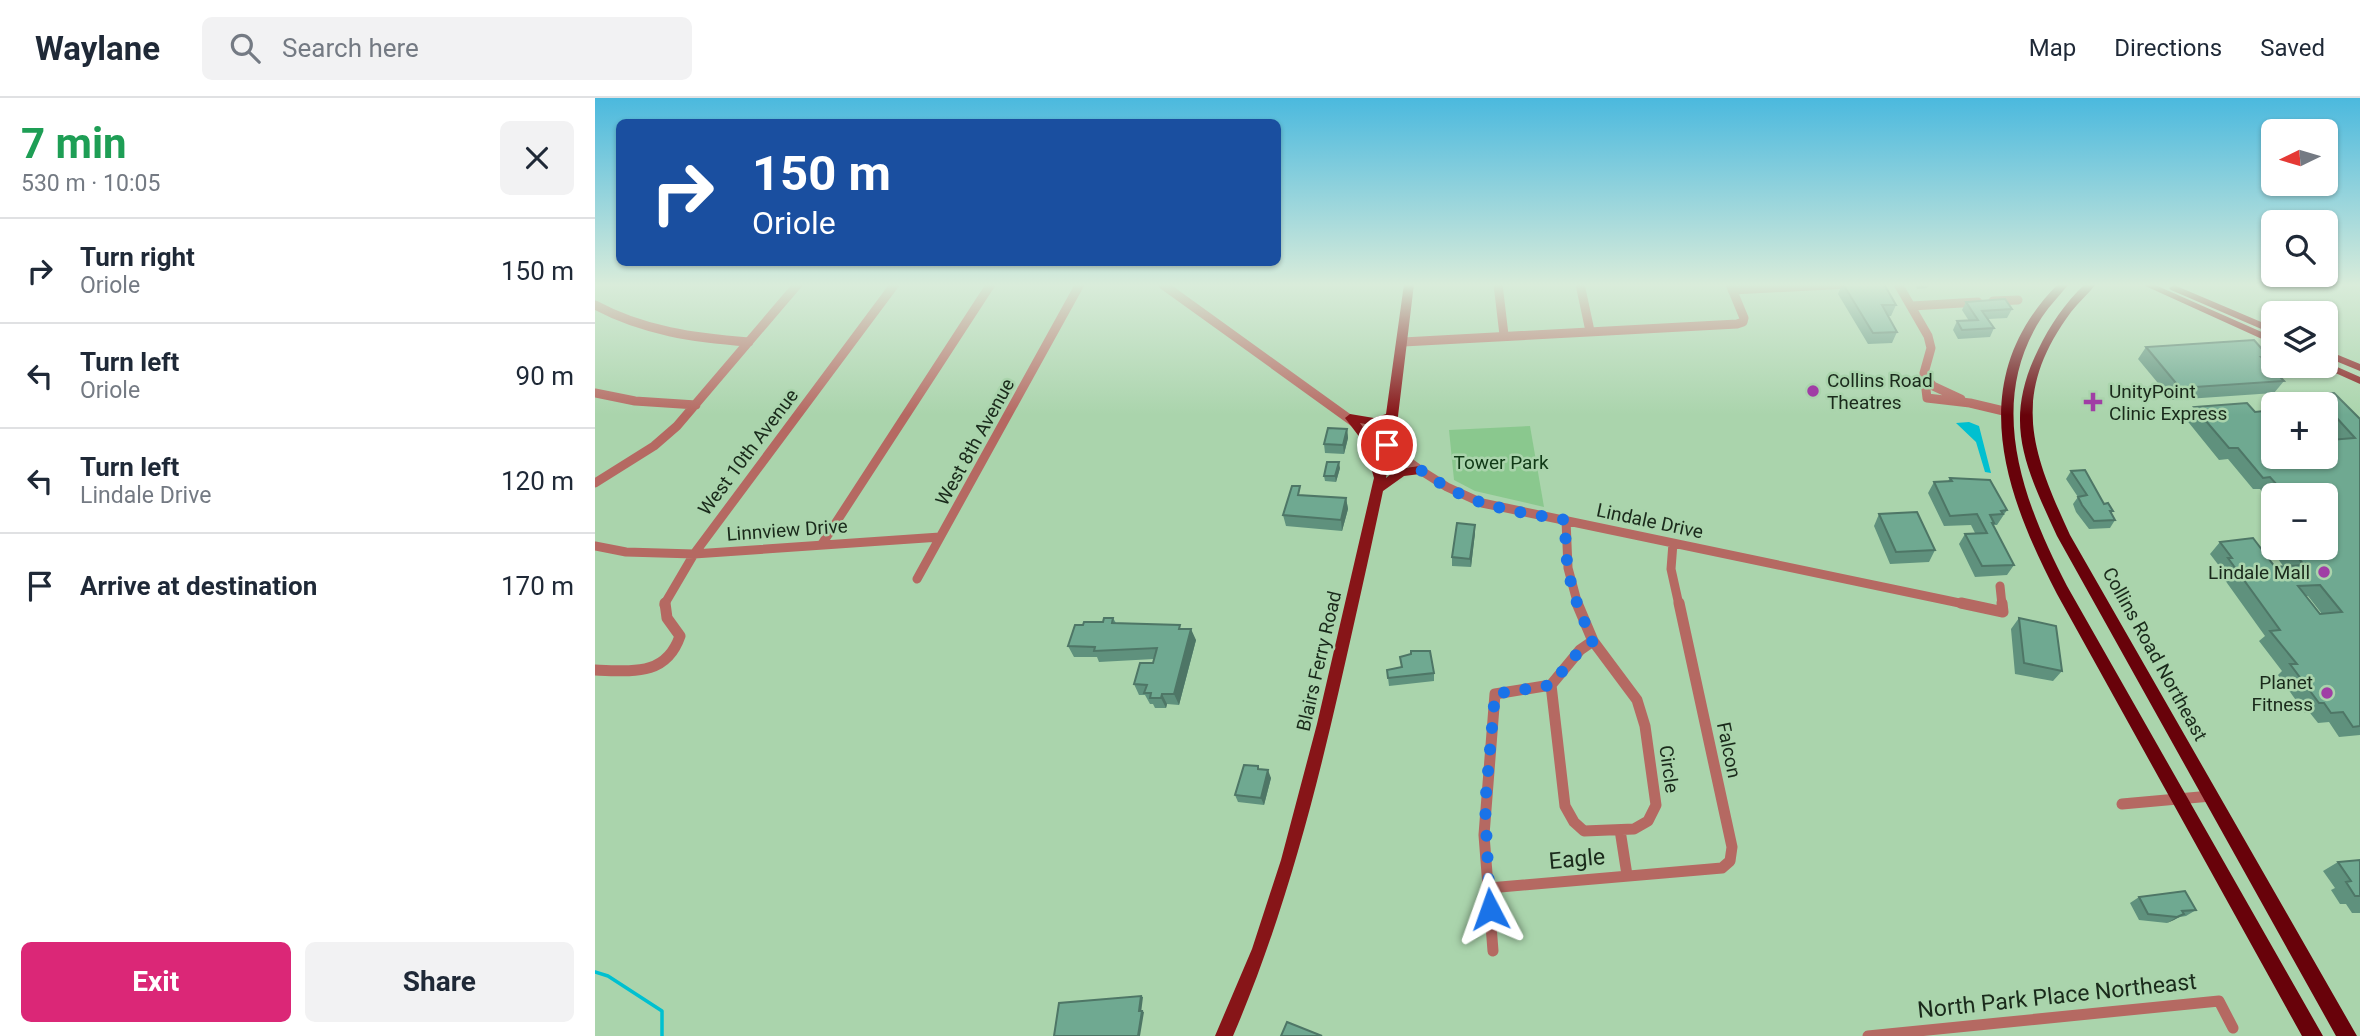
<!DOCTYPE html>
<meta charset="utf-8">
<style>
body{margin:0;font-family:Roboto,sans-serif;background:#f2f2f3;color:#1f2937;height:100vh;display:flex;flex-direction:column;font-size:26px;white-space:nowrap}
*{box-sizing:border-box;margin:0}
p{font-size:23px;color:#747a83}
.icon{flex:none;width:38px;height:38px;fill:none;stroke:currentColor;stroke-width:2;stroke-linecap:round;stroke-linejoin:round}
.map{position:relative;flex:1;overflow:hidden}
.sheet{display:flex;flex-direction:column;background:#fff;width:595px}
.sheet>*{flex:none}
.banner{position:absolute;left:21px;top:21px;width:665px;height:147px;border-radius:10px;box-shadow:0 2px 5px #0004;background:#1a4fa0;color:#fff;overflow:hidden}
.needle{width:46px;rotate:265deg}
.tools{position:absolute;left:1666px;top:21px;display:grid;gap:14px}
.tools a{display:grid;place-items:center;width:77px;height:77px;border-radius:10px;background:#fff;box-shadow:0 2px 5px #0004;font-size:35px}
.pin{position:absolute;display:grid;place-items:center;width:60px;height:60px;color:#fff;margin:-30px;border:4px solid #fff;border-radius:50%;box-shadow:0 2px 7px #0007}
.me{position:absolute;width:77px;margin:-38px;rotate:356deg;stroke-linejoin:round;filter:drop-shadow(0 0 5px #0008)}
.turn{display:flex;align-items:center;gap:24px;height:147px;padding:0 21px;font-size:32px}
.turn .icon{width:91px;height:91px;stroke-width:2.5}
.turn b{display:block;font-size:49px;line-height:60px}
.round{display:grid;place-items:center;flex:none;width:74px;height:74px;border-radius:10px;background:#f2f2f3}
.headline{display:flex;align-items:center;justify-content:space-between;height:119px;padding:0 21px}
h1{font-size:42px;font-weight:700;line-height:52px;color:#1e9e55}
.button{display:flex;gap:14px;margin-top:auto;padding:14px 21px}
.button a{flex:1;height:80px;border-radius:10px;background:#db2777;color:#fff;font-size:28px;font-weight:700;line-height:80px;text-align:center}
.button a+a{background:#f2f2f3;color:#1f2937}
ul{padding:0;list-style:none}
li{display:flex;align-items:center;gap:21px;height:105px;padding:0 21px;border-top:2px solid #e0e1e3}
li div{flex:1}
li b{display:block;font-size:26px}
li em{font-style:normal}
header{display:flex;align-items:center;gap:42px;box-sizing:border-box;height:98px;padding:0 35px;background:#fff;border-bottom:2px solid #e0e1e3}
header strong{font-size:33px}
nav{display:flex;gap:38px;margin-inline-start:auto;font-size:24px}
.search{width:490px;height:63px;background:#f2f2f3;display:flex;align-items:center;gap:18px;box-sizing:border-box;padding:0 24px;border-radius:10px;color:#747a83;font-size:26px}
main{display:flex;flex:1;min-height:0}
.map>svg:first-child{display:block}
</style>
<header>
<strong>Waylane</strong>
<div class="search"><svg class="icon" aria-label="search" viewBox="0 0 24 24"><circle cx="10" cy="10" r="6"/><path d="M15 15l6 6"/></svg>Search here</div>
<nav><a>Map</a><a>Directions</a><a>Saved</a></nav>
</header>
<main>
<section class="sheet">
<div class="headline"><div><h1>7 min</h1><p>530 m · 10:05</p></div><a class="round"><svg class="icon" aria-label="close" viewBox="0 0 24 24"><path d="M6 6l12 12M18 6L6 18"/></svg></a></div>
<ul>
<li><svg class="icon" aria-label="right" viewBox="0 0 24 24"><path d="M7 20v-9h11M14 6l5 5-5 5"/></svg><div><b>Turn right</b><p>Oriole</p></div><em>150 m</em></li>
<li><svg class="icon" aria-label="left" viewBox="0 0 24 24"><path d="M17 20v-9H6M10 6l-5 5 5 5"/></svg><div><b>Turn left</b><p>Oriole</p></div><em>90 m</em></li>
<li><svg class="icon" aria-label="left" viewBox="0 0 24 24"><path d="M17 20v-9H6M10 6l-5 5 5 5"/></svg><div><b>Turn left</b><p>Lindale Drive</p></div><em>120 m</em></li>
<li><svg class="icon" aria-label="arrive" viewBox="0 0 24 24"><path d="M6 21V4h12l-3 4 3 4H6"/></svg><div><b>Arrive at destination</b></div><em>170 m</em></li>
</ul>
<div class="button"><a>Exit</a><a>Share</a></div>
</section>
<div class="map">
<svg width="1765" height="938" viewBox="0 0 1765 938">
<rect width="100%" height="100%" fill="#aad4ac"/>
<path fill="#8ac88e" d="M935,328l14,81 -69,-16 -21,-11 -5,-50z"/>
<path fill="#00c0d0" d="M1374,324l10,4 12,47 -6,-1 -9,-30 -20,-19z"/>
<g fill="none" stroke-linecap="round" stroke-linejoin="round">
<path stroke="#00c0d0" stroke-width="3.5" d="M0,874l13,4 54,35v25"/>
<path stroke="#b56962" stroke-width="9" d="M567,186l258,186 27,17 35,16 487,102
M903,186l6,51
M985,186l10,47
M1303,186l30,52 3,12 -7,25 3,25 43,5 38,9
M1137,192l118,-6
M1398,203l25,-1
M0,207c48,26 100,33 154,37
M1317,208l66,-4
M808,244l334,-18 6,-2 1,-4 -14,-34
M1329,278l9,10 28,13
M0,295l40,8 61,4
M0,385l59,-37 23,-20 121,-142
M971,422l2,48 10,37
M1078,445l-2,26 8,36
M227,446l169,-260
M0,448l31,6 68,2 246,-17
M322,481l163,-295
M1405,488l2,19
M69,507l30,-51 201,-270"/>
<path stroke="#b56962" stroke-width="11" d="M1366,505l42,9 -1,-9
M0,572c36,1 71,7 85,-34l-13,-18 -2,-15
M956,587l14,121 9,16 10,9 50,-2 14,-8 8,-16 -11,-79 -8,-26 -44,-59
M1527,706l89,-8
M1025,732l7,45
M894,790l233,-20 8,-7 2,-14 -53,-244
M898,853l-9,-116 11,-141 56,-9 29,-35 13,-9 -16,-38
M1273,938l351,-35 14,27"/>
<path fill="#871518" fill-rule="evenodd" d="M809,186h10l-16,132 -12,62 11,-9 23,-3 6,4 -6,4 -16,2 -21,15c-14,67 -29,133 -44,199 -27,118 -58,234 -106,346h-18l37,-87 29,-89 36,-136 56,-242 1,-4 -10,-35 -19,-25 5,-4 24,4 12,-4zM790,324l-6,34 -5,-14 -14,-19 14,3z
M1546,186h12l120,53v7z
M1579,187l99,42v7l-102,-44 -2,-2z
M1731,252l34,14v7l-34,-14z
M1731,264l34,15v7l-38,-17 -1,-1h5z"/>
<path fill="#68020a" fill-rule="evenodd" d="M1463,186h11c-9,11 -19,21 -27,33 -57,87 -18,186 25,269l256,450h-21l-245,-442c-54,-104 -93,-215 1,-310z
M1490,186h11c-8,10 -17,18 -25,28 -61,83 -40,138 -1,223l287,501h-21l-279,-500c-31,-68 -55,-113 -19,-186 12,-25 27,-47 47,-66z"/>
</g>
<path fill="#5f917d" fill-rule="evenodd" d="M1247,186h42l12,21 -5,11h-3l9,16 -5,11 -24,1 -30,-50z
M1320,186h27h-13l-2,4 -10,1z
M1371,204l46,7 -5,9 -19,1 6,9 -4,9 -32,2 -5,-9 4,-9h12l-7,-11z
M1551,249l123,10 -4,5 19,19 -10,12 -102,7 -34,-41z
M1721,296l44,25v316l-21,2 -10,-15 -11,1 -8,-10h-5l-27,-38 4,-4 -23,-30 6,-5 -48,-67 3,-2 -10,-13 10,-12 55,25h9l-19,-25 3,-4 -4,-6 2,-3 -2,-3 9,-11v33h53v-53h-53v10l-13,-16h-7l-25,-30 -9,1 -34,-42 9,-11 79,50 57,-17h5l-9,-10v-26h-19zM1711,498h2l14,18h-2z
M752,331l1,9 -4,16 -19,-1 -1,-9z
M745,370l-4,14 -11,-1 -1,-5z
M1476,373l33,33 9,7 -2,3 4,6 -5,8 -21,1 -13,-17 -3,-8 5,-7 -12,-18z
M1355,380l57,32 -10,15h-4l21,40 -7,10 -32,2 -16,-33 6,-10 10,-1 -4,-8 -27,1 -16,-33 6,-11 14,-1z
M707,397l44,3 2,11 -6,22 -56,-5 -3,-11z
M1284,416l56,36 -6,12 -39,2 -16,-38z
M880,435l-4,34 -19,-1v-9z
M518,520l3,5 65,6 15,11 -17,65 -12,-1 -1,4h-11l-2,-4h-3l-5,-9h-6l-5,-11 19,-21 1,-4 -55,3 -2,-5h-23l-6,-11 35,-24z
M1424,520l43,53 -9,10 -38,-7 -4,-45z
M792,572l47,3v8l-45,5z
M665,672l11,8 -7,27 -26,-3 -3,-7z
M1765,762v53h-8l-6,-9h-6l-9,-14 4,-2 -12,-17 15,-9z
M1544,799l57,13 -10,6 -6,1 -13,6 -28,-3 -9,-17z"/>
<path fill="#4e7666" d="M752,331l1,9 -4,16 -1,-9z
M744,364l1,6 -4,14 -1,-6z
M751,400l2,11 -6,22 -1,-11z
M880,427v8l-4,34 -1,-8z
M596,531l5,11 -17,65 -5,-11z
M567,596l5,10 -1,4 -5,-10z
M673,672l3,8 -7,27 -3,-7z
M1589,816l-10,6 -7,3 10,-6z
M546,898l2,1 -2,16 -2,-2z
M547,913l2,1 -4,24h-2z"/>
<path fill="#6fa991" stroke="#4e7666" stroke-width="2" fill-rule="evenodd" d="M1248,186h41l12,21h-14l15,27 -24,1z
M1410,201l7,10 -30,2 12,17 -32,2 -5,-9 21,-1 -12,-18z
M1659,242l15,17h-8l23,24 -104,7 -34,-41z
M1739,295l26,26v307l-7,1 -10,-15 -12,1 -7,-10h-5l-29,-39h7l-27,-33 10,-1 -52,-72h4l-12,-16 33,-4 22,29 29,-2 -14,-17h36v-53h-40l-16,-18 -7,1 -25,-30h-9l-35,-41 53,-4 8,9 18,-2v47h53v-19l4,2 25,-2 -29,-32v-2h-2l-8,-10zM1725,487l22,27 -22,2 -22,-28z
M733,330l19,1 -4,16 -19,-1z
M732,364h12l-4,14h-11z
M1490,372l19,34 4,-1 5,8h-3l5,9 -21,1 -12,-16 -4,-8 9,-2 -16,-24z
M1355,380l40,2 17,30 -6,1 2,3 -13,1 4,8h-2l22,42 -32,1 -17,-32 22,-1 -10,-19 -27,2 -16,-34 18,-1z
M697,388h8l-2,9 48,3 -5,22 -58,-5z
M1322,414l18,38 -39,2 -17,-38z
M862,425l18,2 -5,34 -18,-2z
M509,520h9l-1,5 68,2 -1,4h12l-17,65h-12l-1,4h-11l1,-5h-7l3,-8 -13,-1 6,-21h13l4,-15 -63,3 1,-4 -27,-1 7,-21h8l1,-3h19z
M1424,520l37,8 6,45 -38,-8z
M816,553h19l4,22 -46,5 -1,-8 15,-3 -2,-10 11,-3z
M649,667l14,1v3l10,1 -7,28 -26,-3z
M1765,762v36h-5l-9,-14 5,-1 -13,-19z
M1590,793l11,19 -14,1 2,3 -7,3 -29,-3 -9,-17z
M546,898l-2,15h3l-4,25h-84l5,-33z
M692,924l35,14h-41z"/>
<linearGradient id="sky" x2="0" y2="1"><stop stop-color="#4bb9de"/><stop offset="0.59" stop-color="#d9ecda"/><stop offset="1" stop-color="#d9ecda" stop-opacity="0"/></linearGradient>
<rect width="1765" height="317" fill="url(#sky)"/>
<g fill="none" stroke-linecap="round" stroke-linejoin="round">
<path stroke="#1a73e8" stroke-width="12" stroke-dasharray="0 21.6" d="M792,347c25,18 49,39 78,51 31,14 67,18 101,24 -3,48 7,78 27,121l-13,9 -29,35 -56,9 -10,111 5,104"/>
</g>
<g fill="#a03ea5" stroke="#aad4ac" stroke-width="2.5">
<circle cx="1218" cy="293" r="7"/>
<path d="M1494.5 293.5h7v7h7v7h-7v7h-7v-7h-7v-7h7z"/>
<circle cx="1729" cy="474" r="7"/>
<circle cx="1732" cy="595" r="7"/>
</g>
<g text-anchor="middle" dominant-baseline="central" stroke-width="5" stroke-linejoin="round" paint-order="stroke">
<g font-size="19" fill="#1a2a1b" stroke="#aad4ac" text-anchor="start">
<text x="1232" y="282">Collins Road<tspan x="1232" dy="22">Theatres</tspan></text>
<text x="1514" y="293">UnityPoint<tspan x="1514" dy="22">Clinic Express</tspan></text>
<text x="1715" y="474" text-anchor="end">Lindale Mall</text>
<text x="1718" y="584" text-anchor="end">Planet<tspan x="1718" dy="22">Fitness</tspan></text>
</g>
<g font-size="19" fill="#1a2a1b" stroke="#aad4ac">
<text transform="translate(380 344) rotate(-61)">West 8th Avenue</text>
<text transform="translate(153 354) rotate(-53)">West 10th Avenue</text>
<text transform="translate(1055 423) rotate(12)">Lindale Drive</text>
<text transform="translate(192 432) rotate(-4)">Linnview Drive</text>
<text transform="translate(1560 556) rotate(61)">Collins Road Northeast</text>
<text transform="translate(724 563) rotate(-77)">Blairs Ferry Road</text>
<text transform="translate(1134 652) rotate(78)">Falcon</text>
<text transform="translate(1074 671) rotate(82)">Circle</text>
</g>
<g font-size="19" fill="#103916" stroke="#aad4ac">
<text x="906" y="364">Tower Park</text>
</g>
<g font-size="23" fill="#1a2a1b" stroke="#aad4ac">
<text transform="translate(982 761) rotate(-5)">Eagle</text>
<text transform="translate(1462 898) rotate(-6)">North Park Place Northeast</text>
</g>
</g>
</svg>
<div class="tools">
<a><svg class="needle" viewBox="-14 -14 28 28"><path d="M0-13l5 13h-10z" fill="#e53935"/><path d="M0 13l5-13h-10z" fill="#747a83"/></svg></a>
<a><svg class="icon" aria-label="search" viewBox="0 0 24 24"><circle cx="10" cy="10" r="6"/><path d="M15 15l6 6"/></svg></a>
<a><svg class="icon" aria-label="layers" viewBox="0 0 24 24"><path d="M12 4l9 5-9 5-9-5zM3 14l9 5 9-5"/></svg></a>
<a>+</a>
<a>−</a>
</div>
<div class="pin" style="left:792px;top:347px;background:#d93025"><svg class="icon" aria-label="arrive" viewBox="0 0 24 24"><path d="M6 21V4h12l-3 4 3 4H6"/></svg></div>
<svg class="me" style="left:895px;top:811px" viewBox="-20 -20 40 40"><path d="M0-17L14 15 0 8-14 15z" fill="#1a73e8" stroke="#fff" stroke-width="4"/></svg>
<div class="banner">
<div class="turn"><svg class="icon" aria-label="right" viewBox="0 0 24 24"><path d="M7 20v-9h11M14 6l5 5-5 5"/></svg><div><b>150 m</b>Oriole</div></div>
</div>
</div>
</main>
